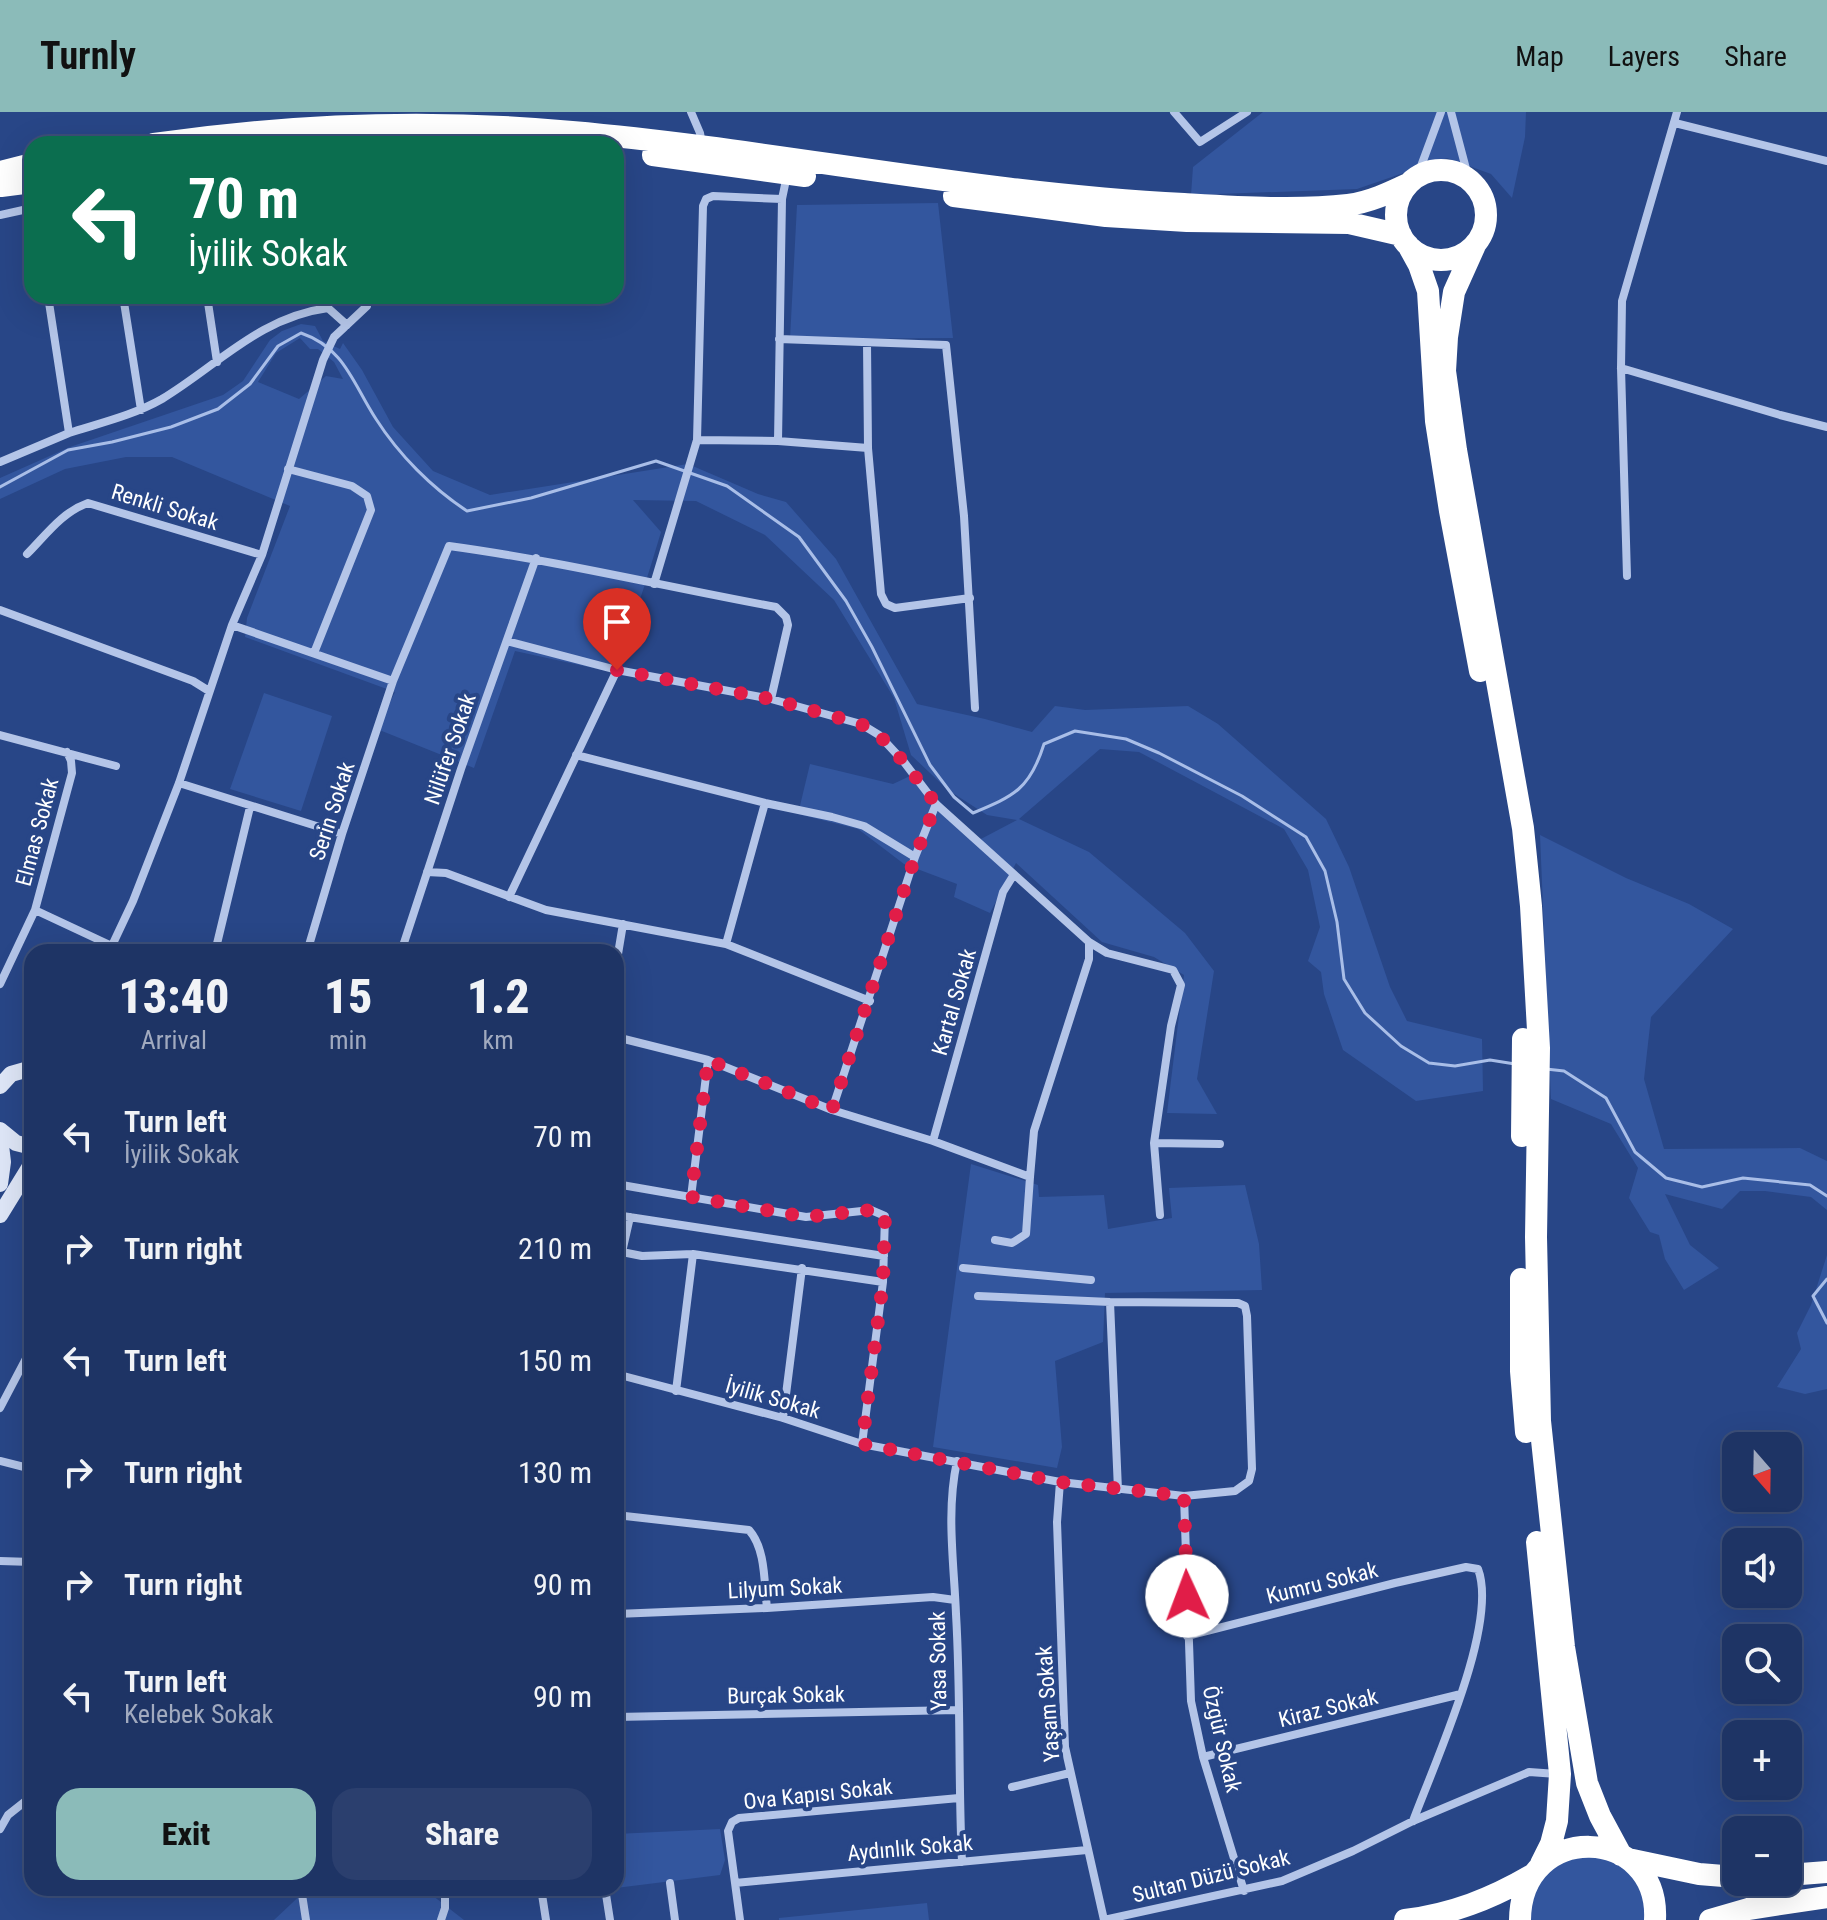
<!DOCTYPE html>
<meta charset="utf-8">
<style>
body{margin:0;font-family:"Roboto Condensed",sans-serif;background:#2b3f6e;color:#f1f3f6;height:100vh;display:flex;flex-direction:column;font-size:30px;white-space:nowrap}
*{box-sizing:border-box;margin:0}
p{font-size:26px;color:#a1aabf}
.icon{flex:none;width:44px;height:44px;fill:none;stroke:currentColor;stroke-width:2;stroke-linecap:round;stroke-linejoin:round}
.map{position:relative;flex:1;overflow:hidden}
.side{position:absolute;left:24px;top:832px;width:600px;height:952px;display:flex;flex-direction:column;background:#1e3465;border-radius:24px;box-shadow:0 8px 32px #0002,0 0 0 2px #3c4f79}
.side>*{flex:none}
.banner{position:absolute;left:24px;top:24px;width:600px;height:168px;border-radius:24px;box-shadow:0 8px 32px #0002,0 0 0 2px #3c4f79;background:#0b6e4f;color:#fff;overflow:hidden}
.needle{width:52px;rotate:160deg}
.fabs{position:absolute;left:1722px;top:1320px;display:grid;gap:16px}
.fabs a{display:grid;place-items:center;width:80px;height:80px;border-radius:16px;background:#1e3465;box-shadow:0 8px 32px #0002,0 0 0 2px #3c4f79;font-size:40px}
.pin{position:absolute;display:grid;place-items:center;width:68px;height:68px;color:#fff;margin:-82px -34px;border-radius:50% 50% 50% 0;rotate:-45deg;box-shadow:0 0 8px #0007}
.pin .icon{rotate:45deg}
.me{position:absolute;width:88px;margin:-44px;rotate:358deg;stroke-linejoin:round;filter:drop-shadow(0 0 6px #0008)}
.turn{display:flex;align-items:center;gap:28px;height:168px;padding:0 32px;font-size:36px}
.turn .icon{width:104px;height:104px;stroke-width:2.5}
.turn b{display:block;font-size:56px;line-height:68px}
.eta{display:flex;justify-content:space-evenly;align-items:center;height:136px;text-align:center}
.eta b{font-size:48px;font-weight:800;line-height:56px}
.button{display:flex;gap:16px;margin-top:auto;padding:16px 32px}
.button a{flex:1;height:92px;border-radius:24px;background:#8bbbb9;color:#111;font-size:32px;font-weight:800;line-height:92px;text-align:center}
.button a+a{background:#2b3f6e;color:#f1f3f6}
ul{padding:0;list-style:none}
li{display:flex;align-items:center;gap:24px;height:112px;padding:0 32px}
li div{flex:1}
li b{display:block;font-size:30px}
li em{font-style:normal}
header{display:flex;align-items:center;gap:48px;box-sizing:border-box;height:112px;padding:0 40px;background:#8bbbb9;color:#111}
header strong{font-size:38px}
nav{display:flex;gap:44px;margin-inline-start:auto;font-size:28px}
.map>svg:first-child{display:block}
</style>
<header>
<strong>Turnly</strong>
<nav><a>Map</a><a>Layers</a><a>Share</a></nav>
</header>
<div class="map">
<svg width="1827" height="1808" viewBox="0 0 1827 1808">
<rect width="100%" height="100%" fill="#284687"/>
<path fill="#33569e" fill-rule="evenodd" d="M1263,0h263l-1,25 -13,61 -21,-24 -44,-16 -90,31 -166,6 2,-28z
M938,91l15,135 -163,1 7,-134z
M301,212l14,2 8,15 17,8 3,-6 19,27 31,57 40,44 57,24 198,-31 70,30 28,8 50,57 81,145 68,15 47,13 23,-26 30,4 103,-4 30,18 108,95 23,48 41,120 17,34 75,18 1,52 -67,10 -73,-51 -19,-56 -3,-22 -13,-11 12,-34 -12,-57 -24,-41 -145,-77 -39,-3 -81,70 70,33 96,81 29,38 -17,108 20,35 -50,-1 17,-138 -30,-18 -52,-15 -86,-79 -26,50 -36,-16 3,-13 -53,-20 -46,-35 -60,-15 12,-50 83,20 19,-9 67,65 38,-20 -30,-5 -39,-25 -37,-35 -17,-57 -60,-98 -69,-65 -69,-34 -63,-1 28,32c-14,46 -28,98 -54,139l-92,-20 -41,117 -97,-39 18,-37 -150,-55 2,-19 43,-112 -118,-49h-46l-61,12 -65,30v-21l70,-31 153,-52 20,-14 27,-41 12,-9zM300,226l10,11h8l16,13 9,17 -17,-3 -27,23 -41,-17 18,-29z
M264,581l68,23 -31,95 -71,-22z
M1540,723l86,43 63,26 44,25 -82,88 -7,62 20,70 136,-1 27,13v49l-16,-13 -46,-6h-25l-18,18 -57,-15 25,51 29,23 -35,22 -19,-31 -6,-24 -9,-3 -21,-34 9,-30 -27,-44 -60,-25z
M971,1052l67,21 1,12 65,-2 4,34 64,-11 -3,-30 76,-3 14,59 3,46 -157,3 -2,49 -48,19 7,86 -5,21 -124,-21z
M1827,1143v134l-22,5 -28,-7 24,-38 -4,-16 14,-28z
M720,1717l5,31 -5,15 -104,13v-54z
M1605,1744l32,21 11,43h-121l10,-40 30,-23z
M308,1776h92l28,4 36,28h-190z
M927,1791l2,17h-150v-2z"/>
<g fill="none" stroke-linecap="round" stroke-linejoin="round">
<path stroke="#a9bee8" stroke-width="3" d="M0,375l68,-37 44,-8 59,-15 47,-18 32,-25 28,-38 23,-13c44,15 52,51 75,86 23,36 56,69 91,92l64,-13 125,-37 71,25 72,51 47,64 26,46 58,118 24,32 19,16c41,-17 57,-24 71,-69l31,-13 51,8 33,14 83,43 64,41 19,34 12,51 7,57 21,34 36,33 28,17 26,3 35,-6 25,4
M1546,957l18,2 42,27 29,54 31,26 36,9 41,-9 67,7 17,11
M1827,1167l-14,17 14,27"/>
<path stroke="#b4c5e8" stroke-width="8" d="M691,0l9,21 2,12
M1174,0l26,30 47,-30
M1451,0l18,68
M1675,11l152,38
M1417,65l24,-65
M0,103l32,-7
M48,184l21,137c31,-10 65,-18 93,-34 56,-34 98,-82 166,-91l19,17
M123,184l18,114
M207,184l10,66
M779,227l167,6 18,171 11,192
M867,231l1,105 13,146 5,10 9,4 75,-10
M1621,256l159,47 47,12
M697,328l81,1 90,7
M778,329l4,-242 5,-24
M0,350l69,-29
M288,357l64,17 15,10 4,14 -57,143
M27,442c19,-19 35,-42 61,-51l174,52
M1627,464l-6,-208 1,-67 55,-189
M654,472l43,-144 6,-234 3,-7 7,-3 69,3
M0,498l193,71 16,10
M232,513l161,56
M507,529l110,29 154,29 90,25 18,11 25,27 32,42 153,138v17l-55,172 -4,46 -97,-36 -101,-31 -124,-50 -92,-23
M0,623l116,31
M576,643l189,48 67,14 32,9 51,31
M179,671l163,51
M427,760l19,1 100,37 180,34 144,57
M509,785l108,-227
M35,798l77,36
M1089,830l18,11 66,17 8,15 -10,41 -17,117 6,72
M726,832l39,-141
M109,840l24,-51 46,-118 53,-158 30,-70 61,-195 11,-23 33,-31 1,-10
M215,840l35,-145
M307,840l35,-118 51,-153 56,-135c110,15 218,41 327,61l10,10 2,8 -17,74
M401,840l60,-183 75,-211
M616,854l7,-42
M0,872l35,-74 37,-137 -1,-12 -4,-9
M832,998l83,-253 21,-53
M933,1029l70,-249 10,-16
M1154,1031l66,1
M616,1072l190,33 65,-7 14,6 -2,66 -21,162
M691,1085l17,-137
M616,1103l268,41
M630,1105l-8,35 20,4 51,-2 190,28
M995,1128l17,3 14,-9 4,-57
M963,1156l128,12
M1110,1190l8,188
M616,1262l167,44 79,26 198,38 124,14 51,-5 14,-10 3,-12 -5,-153 -2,-10 -7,-3 -128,-1 -132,-6
M676,1279l17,-137
M0,1296l32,-61
M783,1306l19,-150
M0,1349l32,8
M957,1349c-11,51 -3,102 -1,153 5,83 2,165 6,248
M1060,1370l-3,40 8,225 39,173 178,-39 71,-30 60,-30 116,-49 28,2
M1184,1384l7,205 12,56 41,134
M616,1403l133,15c17,19 15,53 18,78
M0,1449l32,1
M616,1502l151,-6 166,-11 22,3
M1187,1524l208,-53 71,-16 12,2c21,55 -44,195 -65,252
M616,1605l342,-7
M1203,1645l258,-63
M1012,1675l58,-14
M0,1717l8,-14 24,-19
M670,1771l5,37
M735,1771l352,-33
M301,1776l5,32
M541,1776l5,32
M605,1776l5,32
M441,1808l4,-12v-20
M740,1808l-12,-89 4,-9 7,-4 220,-20"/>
<path stroke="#dee6f7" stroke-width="16" d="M0,974l11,-12 21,-6
M0,1018l16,13 16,4
M0,1025l3,25 -3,22
M0,1103l32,-52"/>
<path stroke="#fff" stroke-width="22" d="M154,32c139,-20 279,-25 418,-12 205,18 406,62 612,72 52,3 113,7 164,1 22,-3 41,-12 60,-21
M653,43l152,21
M1396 103a45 45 0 1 1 90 0a45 45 0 1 1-90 0Z
M0,60l32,-8
M1,74l31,-4
M954,84l152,20 81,5 162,2 52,12
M1476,131l-22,49 -7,45 -2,34 11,79 67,378 8,78 8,142 -3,189 4,184 24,226 23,136 13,33 21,39
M1408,133l11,20 9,26 8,130 14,90 30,160
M1522,1024l1,-97
M1521,1167v92l5,61
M1537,1430l23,232 -3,47 -6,23 -10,20
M1628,1747l71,15 37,3
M1788,1763l39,-3
M1405,1808c47,-6 86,-21 127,-45
M1520,1808c1,-100 140,-95 135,0
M1710,1808l38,-11 79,-12"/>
</g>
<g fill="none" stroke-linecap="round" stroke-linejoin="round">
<path stroke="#e11d48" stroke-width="14" stroke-dasharray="0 25.2" d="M617,558l154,29 90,25 18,11 25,27 32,42 -21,53 -83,253 -124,-50 -17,137 115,20 65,-7 14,6 -2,66 -21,162 198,38 124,14 3,100"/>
</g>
<g text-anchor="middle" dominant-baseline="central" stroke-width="8" stroke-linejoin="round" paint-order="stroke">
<g font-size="22" fill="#fff" stroke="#284687">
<text transform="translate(165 395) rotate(17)">Renkli Sokak</text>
<text transform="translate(450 637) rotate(-71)">Nilüfer Sokak</text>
<text transform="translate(332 699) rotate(-72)">Serin Sokak</text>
<text transform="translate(37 720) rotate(-75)">Elmas Sokak</text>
<text transform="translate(954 890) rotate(-74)">Kartal Sokak</text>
<text transform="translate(773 1286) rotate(16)">İyilik Sokak</text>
<text transform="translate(1322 1471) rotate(-14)">Kumru Sokak</text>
<text transform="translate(785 1476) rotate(-3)">Lilyum Sokak</text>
<text transform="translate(938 1549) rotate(-91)">Yasa Sokak</text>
<text transform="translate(786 1583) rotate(-1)">Burçak Sokak</text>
<text transform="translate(1048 1592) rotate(-94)">Yaşam Sokak</text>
<text transform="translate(1328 1596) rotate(-14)">Kiraz Sokak</text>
<text transform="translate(1222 1627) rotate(77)">Özgür Sokak</text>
<text transform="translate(818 1682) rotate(-6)">Ova Kapısı Sokak</text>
<text transform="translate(910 1736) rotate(-5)">Aydınlık Sokak</text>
<text transform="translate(1211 1764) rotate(-14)">Sultan Düzü Sokak</text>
</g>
</g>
</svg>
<div class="fabs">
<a><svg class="needle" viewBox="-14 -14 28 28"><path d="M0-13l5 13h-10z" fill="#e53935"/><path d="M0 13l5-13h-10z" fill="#a1aabf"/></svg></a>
<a><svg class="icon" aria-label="sound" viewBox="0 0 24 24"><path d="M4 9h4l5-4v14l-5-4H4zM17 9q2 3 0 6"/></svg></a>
<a><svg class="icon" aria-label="search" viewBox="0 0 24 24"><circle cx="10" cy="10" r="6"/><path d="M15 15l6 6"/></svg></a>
<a>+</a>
<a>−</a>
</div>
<div class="pin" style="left:617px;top:558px;background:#d93025"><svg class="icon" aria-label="arrive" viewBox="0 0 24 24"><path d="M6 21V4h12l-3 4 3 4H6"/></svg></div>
<svg class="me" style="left:1187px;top:1484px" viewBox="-20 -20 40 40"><circle r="19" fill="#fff"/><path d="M0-13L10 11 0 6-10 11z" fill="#e11d48"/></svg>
<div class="banner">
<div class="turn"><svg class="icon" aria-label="left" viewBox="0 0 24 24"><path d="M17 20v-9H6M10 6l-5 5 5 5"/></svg><div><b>70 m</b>İyilik Sokak</div></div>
</div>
<section class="side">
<div class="eta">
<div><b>13:40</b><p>Arrival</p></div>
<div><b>15</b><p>min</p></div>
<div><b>1.2</b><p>km</p></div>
</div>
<ul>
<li><svg class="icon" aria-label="left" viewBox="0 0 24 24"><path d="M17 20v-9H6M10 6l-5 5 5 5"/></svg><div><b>Turn left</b><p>İyilik Sokak</p></div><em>70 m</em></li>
<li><svg class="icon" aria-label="right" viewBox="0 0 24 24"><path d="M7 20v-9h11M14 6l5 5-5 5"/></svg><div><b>Turn right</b></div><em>210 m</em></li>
<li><svg class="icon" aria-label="left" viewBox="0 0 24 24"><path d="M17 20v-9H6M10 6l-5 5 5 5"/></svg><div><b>Turn left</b></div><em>150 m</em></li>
<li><svg class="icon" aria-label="right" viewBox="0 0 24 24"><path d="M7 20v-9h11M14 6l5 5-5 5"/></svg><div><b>Turn right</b></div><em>130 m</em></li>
<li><svg class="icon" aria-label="right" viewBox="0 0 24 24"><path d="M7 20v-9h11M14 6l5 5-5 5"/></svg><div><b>Turn right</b></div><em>90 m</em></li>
<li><svg class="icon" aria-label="left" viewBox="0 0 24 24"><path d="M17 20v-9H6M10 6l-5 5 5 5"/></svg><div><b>Turn left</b><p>Kelebek Sokak</p></div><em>90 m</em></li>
</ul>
<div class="button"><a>Exit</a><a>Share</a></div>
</section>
</div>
